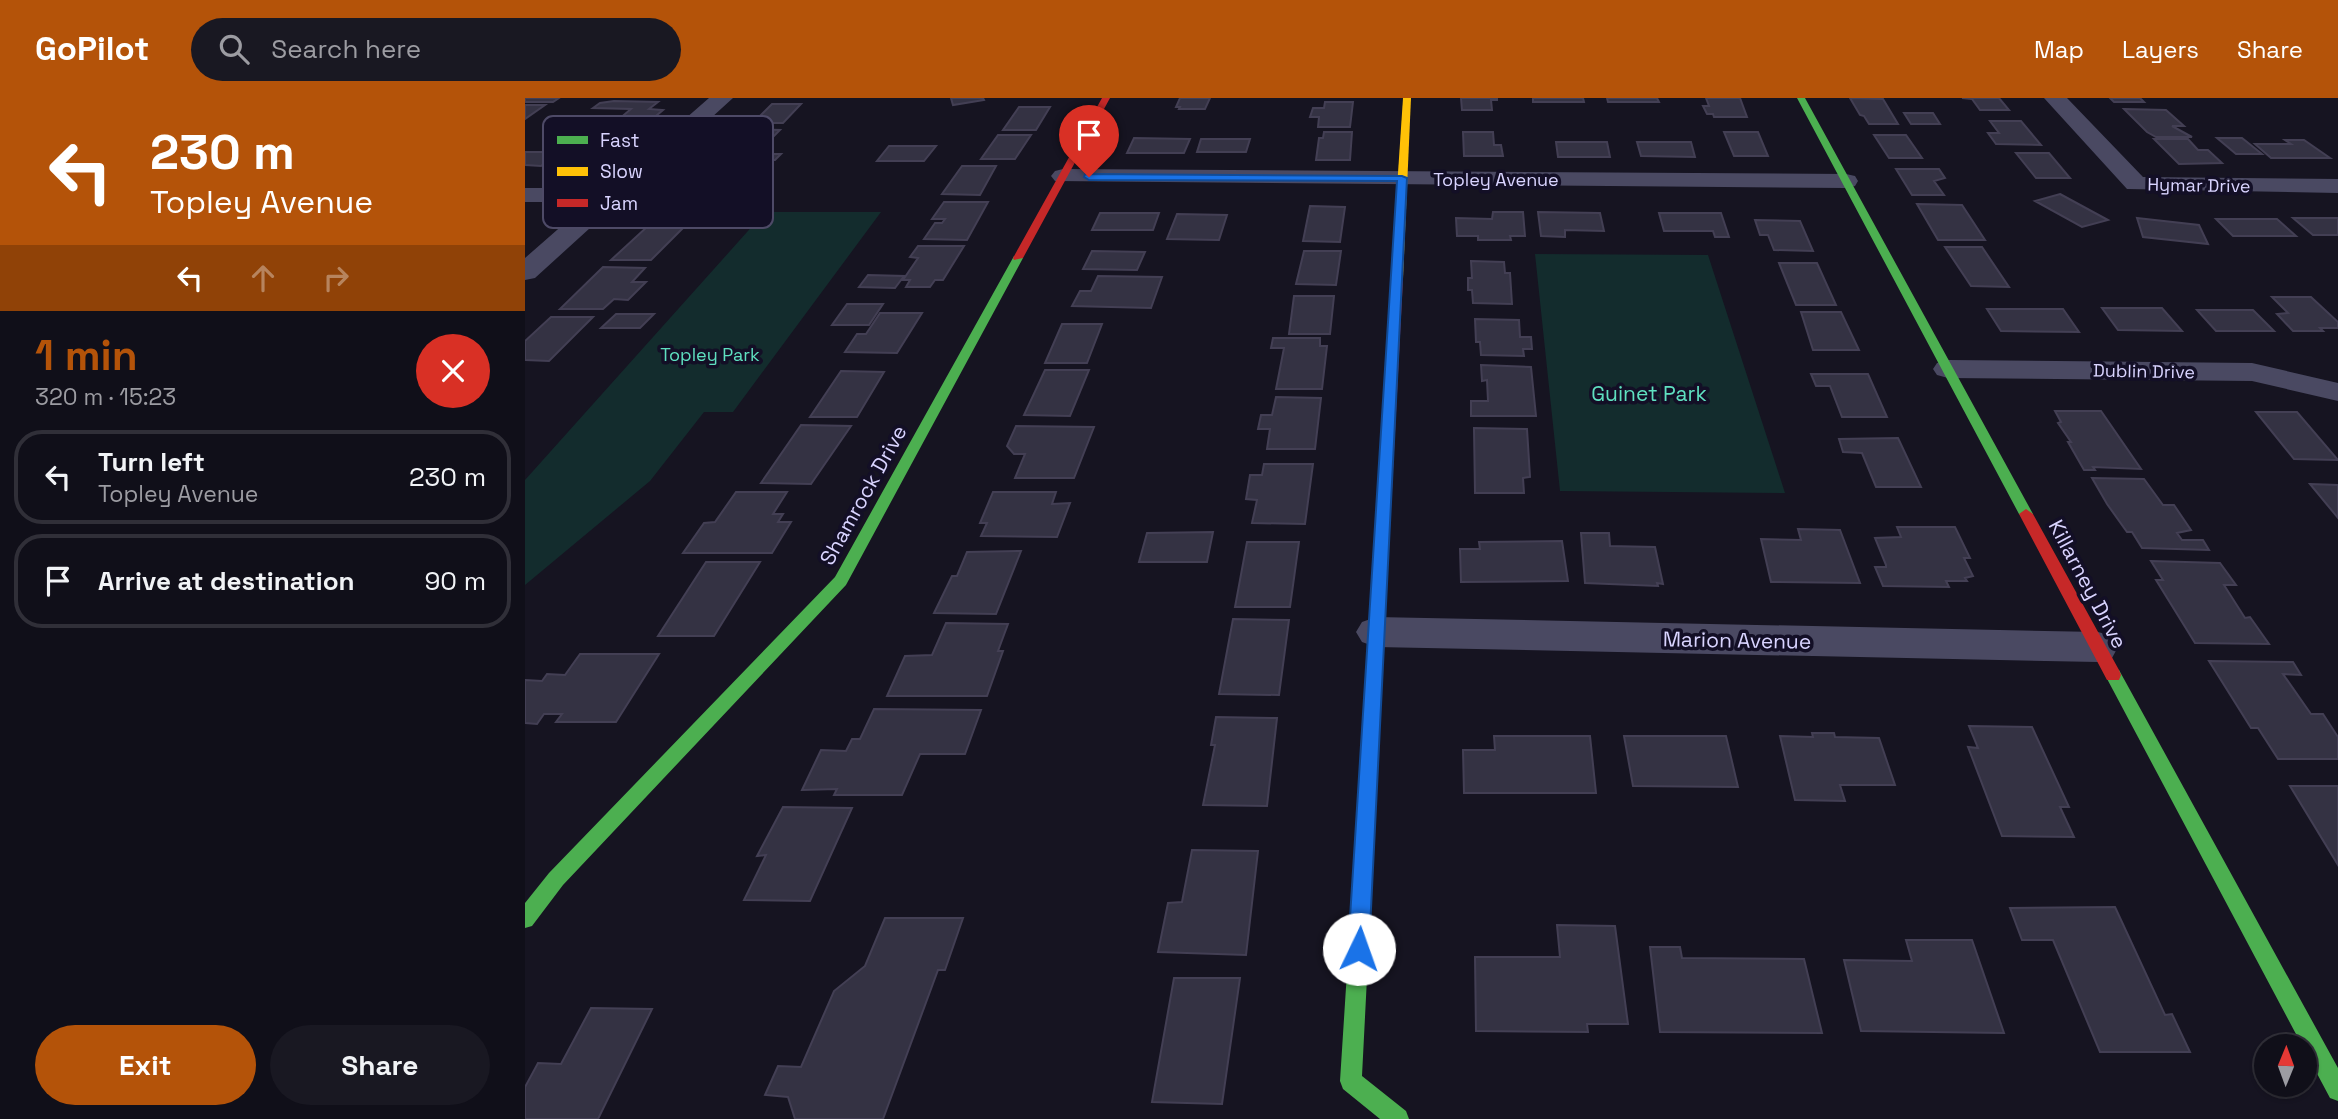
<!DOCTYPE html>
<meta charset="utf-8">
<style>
body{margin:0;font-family:"Space Grotesk",sans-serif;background:#191822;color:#f1f3f6;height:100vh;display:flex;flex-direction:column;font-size:26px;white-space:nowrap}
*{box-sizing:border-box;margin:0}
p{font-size:23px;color:#9c9ca2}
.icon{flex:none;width:38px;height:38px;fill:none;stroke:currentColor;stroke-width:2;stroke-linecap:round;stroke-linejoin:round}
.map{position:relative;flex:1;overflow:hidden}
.side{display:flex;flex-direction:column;background:#100f19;width:525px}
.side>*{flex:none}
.top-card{background:#b45309;color:#fff;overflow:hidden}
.needle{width:46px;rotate:1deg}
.controls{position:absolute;left:1729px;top:936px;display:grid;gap:14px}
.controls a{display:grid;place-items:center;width:63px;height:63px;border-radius:50%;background:#100f19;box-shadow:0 2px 5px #0004,0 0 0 2px #302f38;font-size:35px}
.pin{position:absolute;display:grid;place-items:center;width:60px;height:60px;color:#fff;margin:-72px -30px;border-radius:50% 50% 50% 0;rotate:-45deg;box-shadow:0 0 7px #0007}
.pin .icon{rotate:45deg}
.me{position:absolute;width:77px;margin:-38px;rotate:3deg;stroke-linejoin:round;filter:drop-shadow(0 0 5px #0008)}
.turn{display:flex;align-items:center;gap:24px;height:147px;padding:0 35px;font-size:32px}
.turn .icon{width:91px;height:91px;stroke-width:2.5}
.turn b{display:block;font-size:49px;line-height:60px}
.lanes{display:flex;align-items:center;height:66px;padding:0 35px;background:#0003;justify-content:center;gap:35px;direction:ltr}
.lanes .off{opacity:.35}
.round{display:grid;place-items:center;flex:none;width:74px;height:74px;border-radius:37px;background:#191822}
.overview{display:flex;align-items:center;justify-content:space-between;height:119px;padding:0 35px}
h1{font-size:42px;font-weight:800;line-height:52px;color:#b45309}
.action{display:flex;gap:14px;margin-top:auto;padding:14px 35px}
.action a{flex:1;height:80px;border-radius:42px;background:#b45309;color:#fff;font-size:28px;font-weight:800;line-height:80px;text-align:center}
.action a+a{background:#191822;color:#f1f3f6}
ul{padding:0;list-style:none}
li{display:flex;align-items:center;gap:21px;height:94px;margin:0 14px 10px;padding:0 21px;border:4px solid #302f38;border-radius:28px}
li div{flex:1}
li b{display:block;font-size:26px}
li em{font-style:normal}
header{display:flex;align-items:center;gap:42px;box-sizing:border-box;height:98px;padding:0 35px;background:#b45309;color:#fff}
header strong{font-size:33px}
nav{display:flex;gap:38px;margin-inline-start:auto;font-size:24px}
.search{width:490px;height:63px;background:#191822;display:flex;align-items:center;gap:18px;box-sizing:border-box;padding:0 24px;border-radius:38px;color:#9c9ca2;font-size:26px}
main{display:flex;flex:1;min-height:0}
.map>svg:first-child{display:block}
</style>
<header>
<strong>GoPilot</strong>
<div class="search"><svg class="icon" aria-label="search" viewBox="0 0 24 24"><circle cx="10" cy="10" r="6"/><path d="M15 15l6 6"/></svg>Search here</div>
<nav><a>Map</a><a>Layers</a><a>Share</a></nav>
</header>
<main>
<section class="side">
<div class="top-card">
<div class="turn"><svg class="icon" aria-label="left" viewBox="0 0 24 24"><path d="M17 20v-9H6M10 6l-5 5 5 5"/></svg><div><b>230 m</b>Topley Avenue</div></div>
<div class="lanes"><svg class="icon" aria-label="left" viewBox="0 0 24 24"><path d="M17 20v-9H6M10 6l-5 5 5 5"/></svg><svg class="icon off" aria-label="ahead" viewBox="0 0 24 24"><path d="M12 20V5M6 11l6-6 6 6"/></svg><svg class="icon off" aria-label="right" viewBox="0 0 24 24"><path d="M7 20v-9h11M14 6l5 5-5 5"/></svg></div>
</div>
<div class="overview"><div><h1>1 min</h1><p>320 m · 15:23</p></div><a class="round" style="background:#d93025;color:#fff"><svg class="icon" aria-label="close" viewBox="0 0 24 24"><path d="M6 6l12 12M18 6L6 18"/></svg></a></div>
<ul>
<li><svg class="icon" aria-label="left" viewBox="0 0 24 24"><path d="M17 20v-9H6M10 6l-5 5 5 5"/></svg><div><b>Turn left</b><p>Topley Avenue</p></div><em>230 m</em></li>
<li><svg class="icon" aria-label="arrive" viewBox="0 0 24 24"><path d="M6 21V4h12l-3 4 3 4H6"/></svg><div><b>Arrive at destination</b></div><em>90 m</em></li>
</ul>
<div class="action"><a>Exit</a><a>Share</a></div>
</section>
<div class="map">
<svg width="1813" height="1021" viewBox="0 0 1813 1021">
<rect width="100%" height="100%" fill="#161421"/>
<path fill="#132c2d" d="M240,114h116l-148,200h-29l-54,69 -125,104v-105z
M1010,156l173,1 77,238 -225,-2z"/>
<path fill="#343243" stroke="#433f54" stroke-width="2" d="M0,0h34l-6,4h-28z
M426,0h32l1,2 -31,5z
M655,0h30l-5,11h-26l1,-2h-4z
M936,0h36v2h-6l1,10h-30z
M1008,0h50l1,4h-51z
M1082,0h50l2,4h-51z
M1181,0h34l7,19h-33l-1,-3h-6l-4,-8h6z
M1325,0l33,1 15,25h-29l-5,-8 -4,-1z
M1437,0h37l10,12h-29l-8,-11z
M1585,0h30l4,4h-30z
M89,3l44,1 -9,7 14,1 -18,15h-33l19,-16 -38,-1 7,-5z
M800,4h28l-3,25h-32l1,-10h-9l3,-9h11z
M247,6h29l-18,19h-30z
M0,7h20l-20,14z
M494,9h31l-14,23h-33z
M1599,11l42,1 18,16h-12l20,11h-36l-9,-5z
M1379,15h29l7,11h-29z
M1465,23h31l20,24 -45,-1 -8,-11h11z
M224,31l31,1 -20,20 -32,-1z
M799,34h28l-2,28h-34l3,-22h4z
M938,34h30l1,13h7l2,11h-39z
M1199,34h34l10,24h-34z
M473,37h33l-16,24h-34z
M1349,37h32l16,23h-33z
M609,40l56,1 -6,14h-57z
M1692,40h25l20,16h-26z
M676,41h49l-4,13h-49z
M1629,41h34l10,11h10l14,13 -43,1z
M1760,42h19l26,18h-59l-16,-14h36z
M1031,44h51l3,15h-52z
M1112,44h54l4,15 -54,-1z
M364,48h47l-12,15h-47z
M0,54h34l-18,14 -16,-1z
M1491,55h33l21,25h-34z
M229,56h27l-6,6h-25l-23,22 -32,-1 25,-23h30z
M437,68h34l-16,29 -38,-1z
M1371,71h43l6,9 -11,3 10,14h-32z
M1535,96l48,26 -26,7 -47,-26z
M419,104h44l-21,38 -43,-1 11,-16h7l3,-4h-13z
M1392,106l45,1 23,35h-47z
M785,108l35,1 -5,35 -37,-1z
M968,114h30l2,24h-15l1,4h-33v-4h-21l-1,-18 36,1z
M1013,114l62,1 4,18 -39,-1v7l-24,-1z
M575,115h59l-6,17h-61z
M1134,115h62l8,24h-14l-2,-6h-49z
M652,116l50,1 -8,25 -52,-1z
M1612,120l62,7 9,19 -65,-7z
M1768,120h45v17h-25z
M1691,121h61l19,17h-63z
M1230,122l45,1 13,30 -39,-1 -6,-15h-8z
M123,128h37l-34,34h-40z
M393,148h46l-21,34h-8l-5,7h-24l4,-7h-7l15,-22 -8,-1z
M1420,149h37l27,40 -38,-1z
M567,153l53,1 -8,18 -54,-1z
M779,153h37l-5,34 -40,-1z
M946,163l33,1 1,11h5l2,31 -39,-1 -1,-13h-4v-12h4z
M1254,165h38l19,42h-40z
M78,169l42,1 -13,14h14l-18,18 -14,-1 -11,10h-43z
M343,177l36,1 -9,12 -36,-1z
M573,178l64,1 -11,31 -79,-2 8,-15h11z
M769,198h40l-4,38h-41z
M1747,199h39l27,25v6h-18l3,3h-30l-16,-17 11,-1z
M322,206h36l-14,21h-37z
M1577,210h60l20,23 -64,-1z
M1462,211h76l16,23 -78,-1z
M1672,212h56l21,21h-58z
M1276,214h40l18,38h-46z
M355,215h42l-25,40 -52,-1 12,-18h9z
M91,216h38l-14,14h-39z
M26,219h42l-44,44 -24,-1v-19z
M950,221l44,1 1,17h11l1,12h-9l1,7 -43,-1 -1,-13h-4z
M537,226h40l-15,39h-42z
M748,240h47v8h7l-5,43h-46l8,-41h-13z
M956,267l50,2 5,49h-65v-15h17l-1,-21 -5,1z
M520,272h44l-19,46 -46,-1z
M316,273l43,1 -27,45h-47z
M1286,276h57l19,43h-45l-12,-31h-14z
M751,299l45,1 -6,51h-48l3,-20h-12l3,-14h11z
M1530,313h46l40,58 -48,-2 2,3h-11l-16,-28h3l-13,-19 3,-1z
M1731,314h41l41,48 -44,-1z
M276,327l50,1 -40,58 -50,-1z
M491,328l78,1 -20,51h-59l10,-24h-11l-7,-8z
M949,330l53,1 3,48 -7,1 1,15h-49z
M1373,340l23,49h-45l-14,-34 -19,-1 -4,-13z
M739,366h49l-8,60 -53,-1 5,-23 -11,-1 4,-24h12z
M1567,380l52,1 19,26h11l17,25 -14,3 5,7h21l6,10 -67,-2 -10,-16h-5l-20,-28z
M1785,386l28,1v33z
M211,394h51l-14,22h10l-5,8h13l-19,31h-89l21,-30 11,-1z
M468,394h63l-4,12 18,-1 -13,34 -76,-1 6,-13h-7z
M1372,429h58l15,31h-6l9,18 -8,2 2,3h-21l3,6 -66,-1 -8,-19h11v-2l-11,-27 26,-1z
M1273,431l42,1 20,53 -89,-1 -10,-43 40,1z
M688,434l-6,30h-68l8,-29z
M1056,435h28l1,13 45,1 8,37 -6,-1 1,3 -73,-3z
M1037,443l6,40 -107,1 -1,-33h20l-1,-7z
M722,444h52l-9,65h-55z
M496,453l-25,63 -62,-1 18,-37h5l10,-24z
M1626,463l69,2 16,22h-12l21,33 5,-1 19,27 -74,-1 -39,-63h7z
M181,464h54l-46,74h-56z
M708,521l56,1 -10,75 -60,-1z
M421,525l62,1 -10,27h5l-16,45h-100l18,-40 27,-1z
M55,556h79l-43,68h-60l6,-8h-18l-7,10 -12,-1v-43l17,1 5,-7 18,1z
M1684,563l84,1 8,13 -18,-1 28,40h12l15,23v22h-60l-20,-31h-7z
M349,611l107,1 -16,44h-45l-18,41h-68l3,-6 -35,1 19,-40 25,1 6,-12h8z
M691,619l61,1 -10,88 -64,-1 12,-60h-4z
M1444,628l63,1 37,80h-9l14,30 -72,-1 -34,-89 10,1z
M1287,635h22l1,4 44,1 16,47h-55l5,16 -50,-1 -15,-64 33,1z
M969,638h96l6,57h-132l-1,-43h32z
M1099,638h102l12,51 -105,-1z
M1765,688h48v79z
M258,709l69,1 -42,93 -66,-1 22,-45 -9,1z
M667,752l66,1 -12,104 -88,-3 10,-49 14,-1z
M1590,809l50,108 7,-1 18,38h-90l-47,-112h-31l-12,-32z
M360,820h78l-18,52h-7l-55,149h-88l-7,-22 -23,-2 13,-29 23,1 33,-76 31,-25z
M1032,827l58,1 13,98h-41l1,8 -112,-1 -1,-74h85z
M1381,842h66l32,93 -143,-2 -17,-71 68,1z
M1125,849h30l2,11 122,1 18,74 -162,-1z
M649,880h66l-18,126 -70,-2z
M66,910l61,1 -54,110h-73v-32l13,-24 23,1z"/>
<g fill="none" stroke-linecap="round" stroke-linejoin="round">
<path fill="#4a4962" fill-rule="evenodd" d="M184,0h24l-198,180 -10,2v-22l64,-56h-64v-14h81z
M1519,0h23l76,79 195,2v14l-211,-4z
M538,71l783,5 9,2 3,5 -3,5 -9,2 -791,-7 -4,-5 4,-5z
M1423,262l304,3 86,20v18l-86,-20 -304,-3 -11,-3 -4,-6 4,-6z
M851,519l722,15 14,4 6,11 -6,11 -14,4 -722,-15 -14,-5 -6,-10 6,-10z"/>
<path fill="#4caf50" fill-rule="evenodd" d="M1272,0h8l228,416 -2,3 -5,2 -7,-5z
M489,158l9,2 -177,327 -283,300 -31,41 -7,2v-25l24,-30 286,-296z
M851,540l6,2 2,4 -22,432 44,35 3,8h-29l-37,-30 -3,-8 28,-437 2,-4z
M1588,571l6,1 219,398v33l-8,-3 -225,-423 2,-5z"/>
<path fill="#ffc107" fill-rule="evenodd" d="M878,0h8l-8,180 -6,3 -6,-3z"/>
<path fill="#c62828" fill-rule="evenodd" d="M577,0h8l-87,160 -9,2 -1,-2z
M872,177l6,3 -19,366 -2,4h-12l-2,-4 23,-366z
M1501,411l7,5 86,156 2,5 -2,5h-12l-88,-166z"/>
</g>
<path fill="#1a73e8" stroke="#114b97" stroke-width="2" d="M560,76l317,2 5,2 -38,771 -3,7 -7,3 -8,-3 -3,-7 49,-768 -308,-1 -5,-3z"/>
<g text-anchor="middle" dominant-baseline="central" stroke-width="7" stroke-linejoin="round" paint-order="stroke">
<g font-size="18" fill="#d9d4ff" stroke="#130f26">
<text x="971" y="81">Topley Avenue</text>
<text transform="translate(1674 87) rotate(1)">Hymar Drive</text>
<text transform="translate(1619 273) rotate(1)">Dublin Drive</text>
</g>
<g font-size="18" fill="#5fe0c0" stroke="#130f26">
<text x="185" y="256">Topley Park</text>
</g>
<g font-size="21" fill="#5fe0c0" stroke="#130f26">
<text x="1124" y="295">Guinet Park</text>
</g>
<g font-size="21" fill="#d9d4ff" stroke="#130f26">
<text transform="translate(338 397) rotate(-61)">Shamrock Drive</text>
<text transform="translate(1563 486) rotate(62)">Killarney Drive</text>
<text transform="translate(1212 542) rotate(1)">Marion Avenue</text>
</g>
</g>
<rect x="18" y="18" width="230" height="112" rx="10" fill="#130f26" stroke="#4e4a67" stroke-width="2"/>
<rect x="32" y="38" width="31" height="8" fill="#4caf50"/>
<rect x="32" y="69" width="31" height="9" fill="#ffc107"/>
<rect x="32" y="101" width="31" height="8" fill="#c62828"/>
<g font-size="19" fill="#d9d4ff">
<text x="75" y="49">Fast</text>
<text x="75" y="80">Slow</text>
<text x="75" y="112">Jam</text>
</g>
</svg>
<div class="controls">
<a><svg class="needle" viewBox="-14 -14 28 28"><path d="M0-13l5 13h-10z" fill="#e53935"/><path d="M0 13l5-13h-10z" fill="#9c9ca2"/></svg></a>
</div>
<div class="pin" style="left:564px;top:79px;background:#d93025"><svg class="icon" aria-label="arrive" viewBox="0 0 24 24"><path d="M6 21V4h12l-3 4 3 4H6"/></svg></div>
<svg class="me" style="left:834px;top:851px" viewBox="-20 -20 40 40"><circle r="19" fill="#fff"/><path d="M0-13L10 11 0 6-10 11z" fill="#1a73e8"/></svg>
</div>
</main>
